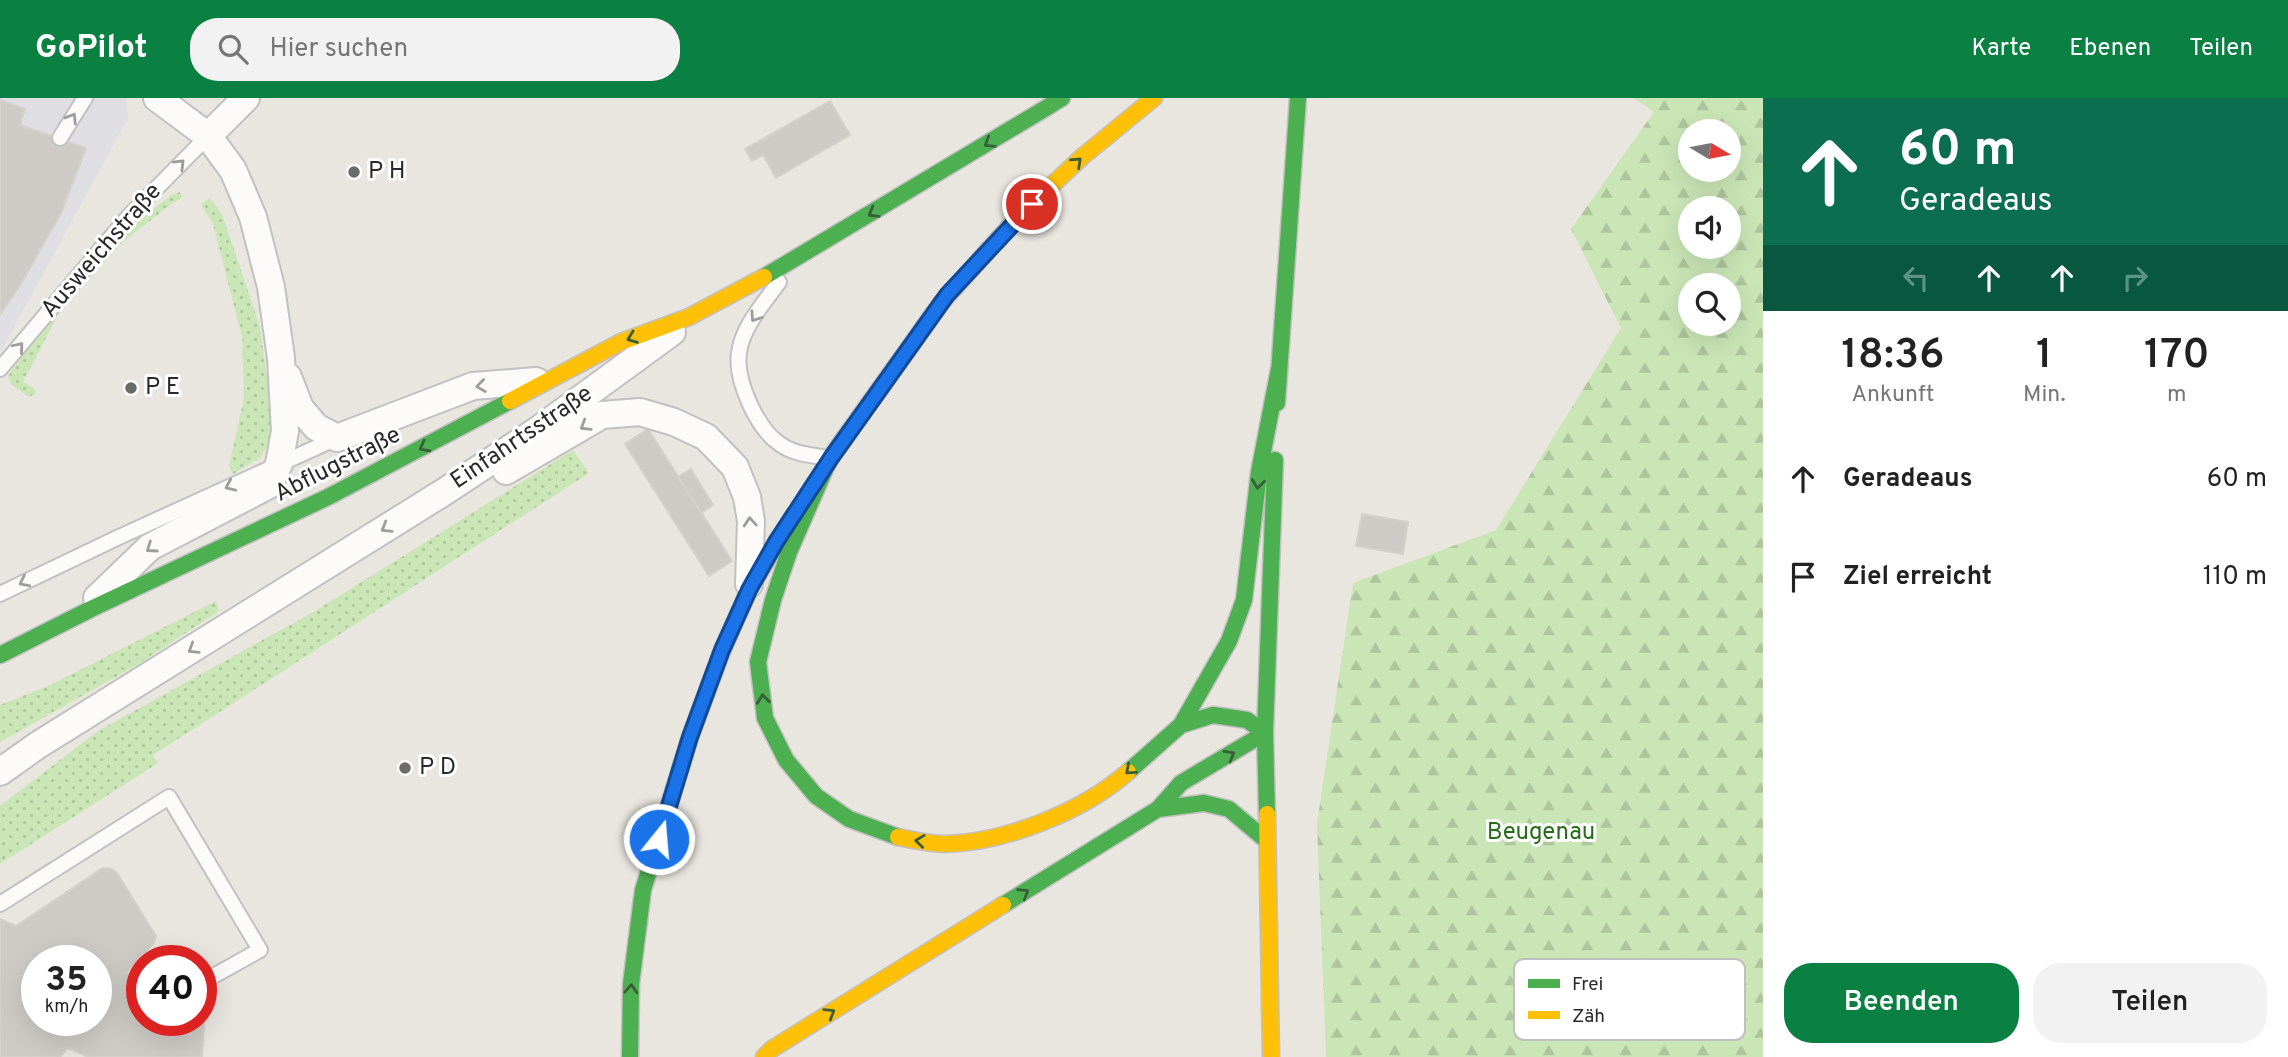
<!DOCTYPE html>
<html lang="de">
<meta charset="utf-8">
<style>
body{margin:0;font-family:Overpass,sans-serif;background:#f2f2f2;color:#222;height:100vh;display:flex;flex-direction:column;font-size:26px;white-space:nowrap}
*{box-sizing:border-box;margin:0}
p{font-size:23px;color:#767676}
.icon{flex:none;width:38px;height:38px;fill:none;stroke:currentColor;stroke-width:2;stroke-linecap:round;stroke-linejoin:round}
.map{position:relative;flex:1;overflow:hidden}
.drawer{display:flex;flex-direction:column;background:#fff;width:525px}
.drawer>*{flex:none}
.banner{background:#0b6e4f;color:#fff;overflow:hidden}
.needle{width:46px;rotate:100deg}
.tools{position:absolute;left:1678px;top:21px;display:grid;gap:14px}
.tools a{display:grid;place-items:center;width:63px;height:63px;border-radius:50%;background:#fff;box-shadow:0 7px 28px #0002;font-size:35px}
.speed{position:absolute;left:21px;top:847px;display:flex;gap:14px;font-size:35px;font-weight:700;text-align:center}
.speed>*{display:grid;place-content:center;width:91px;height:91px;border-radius:50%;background:#fff;box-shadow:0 7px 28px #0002;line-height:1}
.speed small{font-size:18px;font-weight:400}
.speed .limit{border:10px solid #d22;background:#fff;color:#111}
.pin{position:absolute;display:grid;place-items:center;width:60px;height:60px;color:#fff;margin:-30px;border:4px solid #fff;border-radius:50%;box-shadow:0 2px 7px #0007}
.me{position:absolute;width:77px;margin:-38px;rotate:17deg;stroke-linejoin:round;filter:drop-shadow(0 0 5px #0008)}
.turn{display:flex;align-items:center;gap:24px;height:147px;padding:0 21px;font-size:32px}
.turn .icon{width:91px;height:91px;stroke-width:2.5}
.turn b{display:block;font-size:49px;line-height:60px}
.lanes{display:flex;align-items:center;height:66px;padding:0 21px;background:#0003;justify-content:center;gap:35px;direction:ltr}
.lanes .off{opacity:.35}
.eta{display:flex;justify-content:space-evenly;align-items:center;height:119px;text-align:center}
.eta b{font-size:42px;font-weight:600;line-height:49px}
.primary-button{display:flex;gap:14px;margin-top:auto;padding:14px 21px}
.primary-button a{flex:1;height:80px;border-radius:28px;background:#0b8043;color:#fff;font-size:28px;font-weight:600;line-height:80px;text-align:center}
.primary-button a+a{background:#f2f2f2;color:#222}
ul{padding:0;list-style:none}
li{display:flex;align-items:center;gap:21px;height:98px;padding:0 21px}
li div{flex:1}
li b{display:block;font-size:26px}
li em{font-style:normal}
header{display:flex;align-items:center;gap:42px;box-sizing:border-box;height:98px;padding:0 35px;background:#0b8043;color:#fff}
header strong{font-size:33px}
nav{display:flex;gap:38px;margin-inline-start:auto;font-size:24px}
.search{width:490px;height:63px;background:#f2f2f2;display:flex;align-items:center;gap:18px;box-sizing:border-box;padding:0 24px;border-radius:28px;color:#767676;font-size:26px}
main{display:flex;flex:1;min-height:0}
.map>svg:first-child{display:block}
</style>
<header>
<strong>GoPilot</strong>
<div class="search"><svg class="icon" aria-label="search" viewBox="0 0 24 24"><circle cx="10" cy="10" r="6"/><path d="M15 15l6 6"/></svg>Hier suchen</div>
<nav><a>Karte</a><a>Ebenen</a><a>Teilen</a></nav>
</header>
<main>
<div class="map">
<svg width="1763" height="959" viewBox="0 0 1763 959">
<defs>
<pattern id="grass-dots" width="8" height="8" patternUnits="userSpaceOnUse" patternTransform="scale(1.75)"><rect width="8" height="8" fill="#cae6b6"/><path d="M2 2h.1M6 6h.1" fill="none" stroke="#aec59d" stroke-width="1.8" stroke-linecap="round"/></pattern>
<pattern id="forest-firs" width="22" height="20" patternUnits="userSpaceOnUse" patternTransform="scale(1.75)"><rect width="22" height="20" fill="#cae6b6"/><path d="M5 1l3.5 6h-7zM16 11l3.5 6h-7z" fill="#aec59d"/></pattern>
</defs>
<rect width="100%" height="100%" fill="#e9e5df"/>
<path fill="#dfdee3" d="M0,0h127l1,20 -128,235z"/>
<path fill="url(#grass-dots)" d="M180,94l2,6 -8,4 -50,39 -64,70 -37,71 12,7 1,4 -7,4 -17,-12 -4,-8 3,-6 36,-46 3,-9c32,-36 62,-72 99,-103 9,-7 19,-18 31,-21z
M210,100l12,16 38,113 13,93 -3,21 -10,17 -27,16 -4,-8 15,-68 -2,-61 -29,-113 -12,-20z
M573,352l16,23 -436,282 5,8 -158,101v-58l98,-75 217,-120z
M216,503l3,10 -82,54 -137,77v-37l50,-20z"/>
<path fill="url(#forest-firs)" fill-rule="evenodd" d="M1634,0h129v959h-437l-9,-234 36,-240 143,-53 125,-202 -50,-99 83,-117zM1690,33h39v39h-39zM1690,110h39v39h-39zM1690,187h39v39h-39z"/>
<path fill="#cecbc6" stroke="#d4d1cb" stroke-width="2" fill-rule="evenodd" d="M0,2l25,9 -5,16 66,23 -24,63 -41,73 -21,31z
M830,3l20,34 -74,43 -13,-23 -11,6 -7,-12z
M648,331l84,132 -23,15 -84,-132z
M691,371l22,36 -12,8 -23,-36z
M1362,416l46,8 -5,32 -47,-8z
M106,770l6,1 5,4 39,63 -3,8 -27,29 16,6v41h59v-13l4,5 -3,45h-114l-20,-9 -8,9h-60v-138l16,7 85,-57zM37,863h59v59h-59z"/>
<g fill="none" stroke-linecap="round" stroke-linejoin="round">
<g stroke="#c2c1c1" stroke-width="18">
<path id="lane" d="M60,40l25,-40
M779,184c-15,21 -37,45 -40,71 -4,27 18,76 41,91 13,10 31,11 47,14
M0,271l128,-152 80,-81
M0,496l119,-57 218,-99
M0,806l169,-107 91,153 -59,33"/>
</g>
<g stroke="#c2c1c1" stroke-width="30">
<path id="street" d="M208,38l38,-38
M288,279l12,31 16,19 21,11 136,-52 63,-5
M506,373l96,-56 38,-3 34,10 32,15 29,30 12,30 4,24 -2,63
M97,500l53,-51 119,-62 10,-21 6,-33 -4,-73 -10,-71 -18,-70 -20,-47 -25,-34 -51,-38
M0,674l38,-27 406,-253 94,-62 134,-98"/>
</g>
<g stroke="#c2c1c1" stroke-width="19">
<path id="fast" d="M1046,10l16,-10
M764,179l282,-169
M1277,305l21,-305
M0,557l93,-47 235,-111 182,-96
M1181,627l32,-10 34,5 18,13
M1128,674l53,-47 48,-84 15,-41 15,-128 20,-103
M1158,711l46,-6 25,6 38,32
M1267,716l-2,-81 10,-273
M898,739l-49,-18 -33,-23 -30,-36 -21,-42 -7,-56 15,-62 16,-48 41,-94 111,-155
M1003,807l155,-96 23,-26 84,-50
M630,959l1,-73 12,-94 47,-153 32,-86 27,-61 44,-74"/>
</g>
<g stroke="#c2c1c1" stroke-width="19">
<path id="slow" d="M941,205l74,-83 67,-63 72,-59
M510,303l111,-59 68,-25 75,-40
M1267,716l4,243
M898,739c15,3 32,7 48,7 60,-2 136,-32 182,-72
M764,959l8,-8 231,-144"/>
</g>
<use href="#lane" stroke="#fcfbfa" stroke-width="14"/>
<use href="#street" stroke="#fcfbfa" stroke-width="26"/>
<use href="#fast" stroke="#4caf50" stroke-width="16"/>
<use href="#slow" stroke="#ffc107" stroke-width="16"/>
</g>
<defs><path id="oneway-chevron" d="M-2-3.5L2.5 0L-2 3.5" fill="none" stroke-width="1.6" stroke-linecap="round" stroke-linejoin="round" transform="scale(1.75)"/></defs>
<g stroke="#9e9d9c">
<use href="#oneway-chevron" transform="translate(72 20) rotate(-58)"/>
<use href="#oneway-chevron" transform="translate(180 66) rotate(-45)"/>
<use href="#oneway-chevron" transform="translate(755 219) rotate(124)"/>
<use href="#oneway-chevron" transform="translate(19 249) rotate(-50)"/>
<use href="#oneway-chevron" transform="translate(481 288) rotate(172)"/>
<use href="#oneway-chevron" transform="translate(585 328) rotate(149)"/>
<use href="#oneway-chevron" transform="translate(230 388) rotate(156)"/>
<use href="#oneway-chevron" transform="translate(750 424) rotate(-94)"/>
<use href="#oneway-chevron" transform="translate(386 430) rotate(148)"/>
<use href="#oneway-chevron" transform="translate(151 450) rotate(145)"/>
<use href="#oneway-chevron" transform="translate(24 484) rotate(154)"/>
<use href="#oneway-chevron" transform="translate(193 551) rotate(148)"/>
</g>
<g stroke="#385f39">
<use href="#oneway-chevron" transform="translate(989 45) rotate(148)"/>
<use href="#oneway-chevron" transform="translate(1077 64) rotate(-43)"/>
<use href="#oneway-chevron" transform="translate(873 115) rotate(149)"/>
<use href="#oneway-chevron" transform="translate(632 240) rotate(159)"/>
<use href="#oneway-chevron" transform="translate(424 349) rotate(152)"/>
<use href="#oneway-chevron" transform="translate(1258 386) rotate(97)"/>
<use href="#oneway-chevron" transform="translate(763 601) rotate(-97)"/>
<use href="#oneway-chevron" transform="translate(1230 657) rotate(-30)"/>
<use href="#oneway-chevron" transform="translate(1130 672) rotate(139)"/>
<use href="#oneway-chevron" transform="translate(920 743) rotate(-173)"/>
<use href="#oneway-chevron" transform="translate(1024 795) rotate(-32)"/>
<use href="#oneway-chevron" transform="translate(631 891) rotate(-87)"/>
<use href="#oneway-chevron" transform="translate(830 915) rotate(-32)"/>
</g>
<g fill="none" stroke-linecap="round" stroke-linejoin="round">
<g stroke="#114b97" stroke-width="18">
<path id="route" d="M659,741l31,-102 32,-87 27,-60 27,-48 55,-84 116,-163 85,-91"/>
</g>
<use href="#route" stroke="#1a73e8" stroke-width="12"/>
</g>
<g fill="#6d6b69" stroke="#fff" stroke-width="2.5">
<circle cx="354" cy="74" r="7"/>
<circle cx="131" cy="290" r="7"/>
<circle cx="405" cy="670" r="7"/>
</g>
<g text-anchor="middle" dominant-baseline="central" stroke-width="6" stroke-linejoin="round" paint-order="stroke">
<g font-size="24" fill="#2a2a2a" stroke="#fff" text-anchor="start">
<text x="368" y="74">P H</text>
<text x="145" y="290">P E</text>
<text x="419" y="670">P D</text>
</g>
<g font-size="24" fill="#2a2a2a" stroke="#fff">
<text transform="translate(102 153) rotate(-49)">Ausweichstraße</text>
<text transform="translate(522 340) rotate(-34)">Einfahrtsstraße</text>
<text transform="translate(338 367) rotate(-27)">Abflugstraße</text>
</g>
<g font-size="24" fill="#276c16" stroke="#fff">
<text x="1541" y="735">Beugenau</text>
</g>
</g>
<rect x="1514" y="861" width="231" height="81" rx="10" fill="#fff" stroke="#bfbfbf" stroke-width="2"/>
<rect x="1528" y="881" width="32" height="9" fill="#4caf50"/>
<rect x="1528" y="913" width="32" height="8" fill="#ffc107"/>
<g font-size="19" fill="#2a2a2a">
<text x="1572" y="892">Frei</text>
<text x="1572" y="924">Zäh</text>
</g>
</svg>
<div class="tools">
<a><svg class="needle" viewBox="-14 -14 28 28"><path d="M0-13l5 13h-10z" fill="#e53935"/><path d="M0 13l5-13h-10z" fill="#767676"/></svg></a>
<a><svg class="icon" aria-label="sound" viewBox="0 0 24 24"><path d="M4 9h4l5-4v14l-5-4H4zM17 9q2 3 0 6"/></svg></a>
<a><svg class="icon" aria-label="search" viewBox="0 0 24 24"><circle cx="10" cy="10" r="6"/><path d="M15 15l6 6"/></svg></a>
</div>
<div class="speed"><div>35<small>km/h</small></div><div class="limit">40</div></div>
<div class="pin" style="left:1032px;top:106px;background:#d93025"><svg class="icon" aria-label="arrive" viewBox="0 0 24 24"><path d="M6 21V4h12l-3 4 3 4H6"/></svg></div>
<svg class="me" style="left:659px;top:741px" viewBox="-20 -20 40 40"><circle r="17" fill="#1a73e8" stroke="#fff" stroke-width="3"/><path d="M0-11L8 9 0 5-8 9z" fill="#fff"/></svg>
</div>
<section class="drawer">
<div class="banner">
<div class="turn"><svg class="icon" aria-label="ahead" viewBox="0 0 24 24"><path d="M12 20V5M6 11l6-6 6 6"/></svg><div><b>60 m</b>Geradeaus</div></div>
<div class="lanes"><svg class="icon off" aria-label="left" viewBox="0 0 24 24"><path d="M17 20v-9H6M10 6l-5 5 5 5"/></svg><svg class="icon" aria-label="ahead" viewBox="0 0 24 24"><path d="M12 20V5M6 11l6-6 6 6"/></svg><svg class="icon" aria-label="ahead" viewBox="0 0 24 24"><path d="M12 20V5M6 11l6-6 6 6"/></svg><svg class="icon off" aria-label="right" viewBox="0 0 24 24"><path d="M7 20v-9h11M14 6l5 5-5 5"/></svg></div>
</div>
<div class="eta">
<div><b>18:36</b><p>Ankunft</p></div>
<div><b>1</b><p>Min.</p></div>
<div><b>170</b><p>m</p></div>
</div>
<ul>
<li><svg class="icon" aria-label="ahead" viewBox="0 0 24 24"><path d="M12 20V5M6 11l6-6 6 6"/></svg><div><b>Geradeaus</b></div><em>60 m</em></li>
<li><svg class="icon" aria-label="arrive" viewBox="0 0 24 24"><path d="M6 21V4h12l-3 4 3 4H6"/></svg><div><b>Ziel erreicht</b></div><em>110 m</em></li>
</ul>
<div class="primary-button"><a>Beenden</a><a>Teilen</a></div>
</section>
</main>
